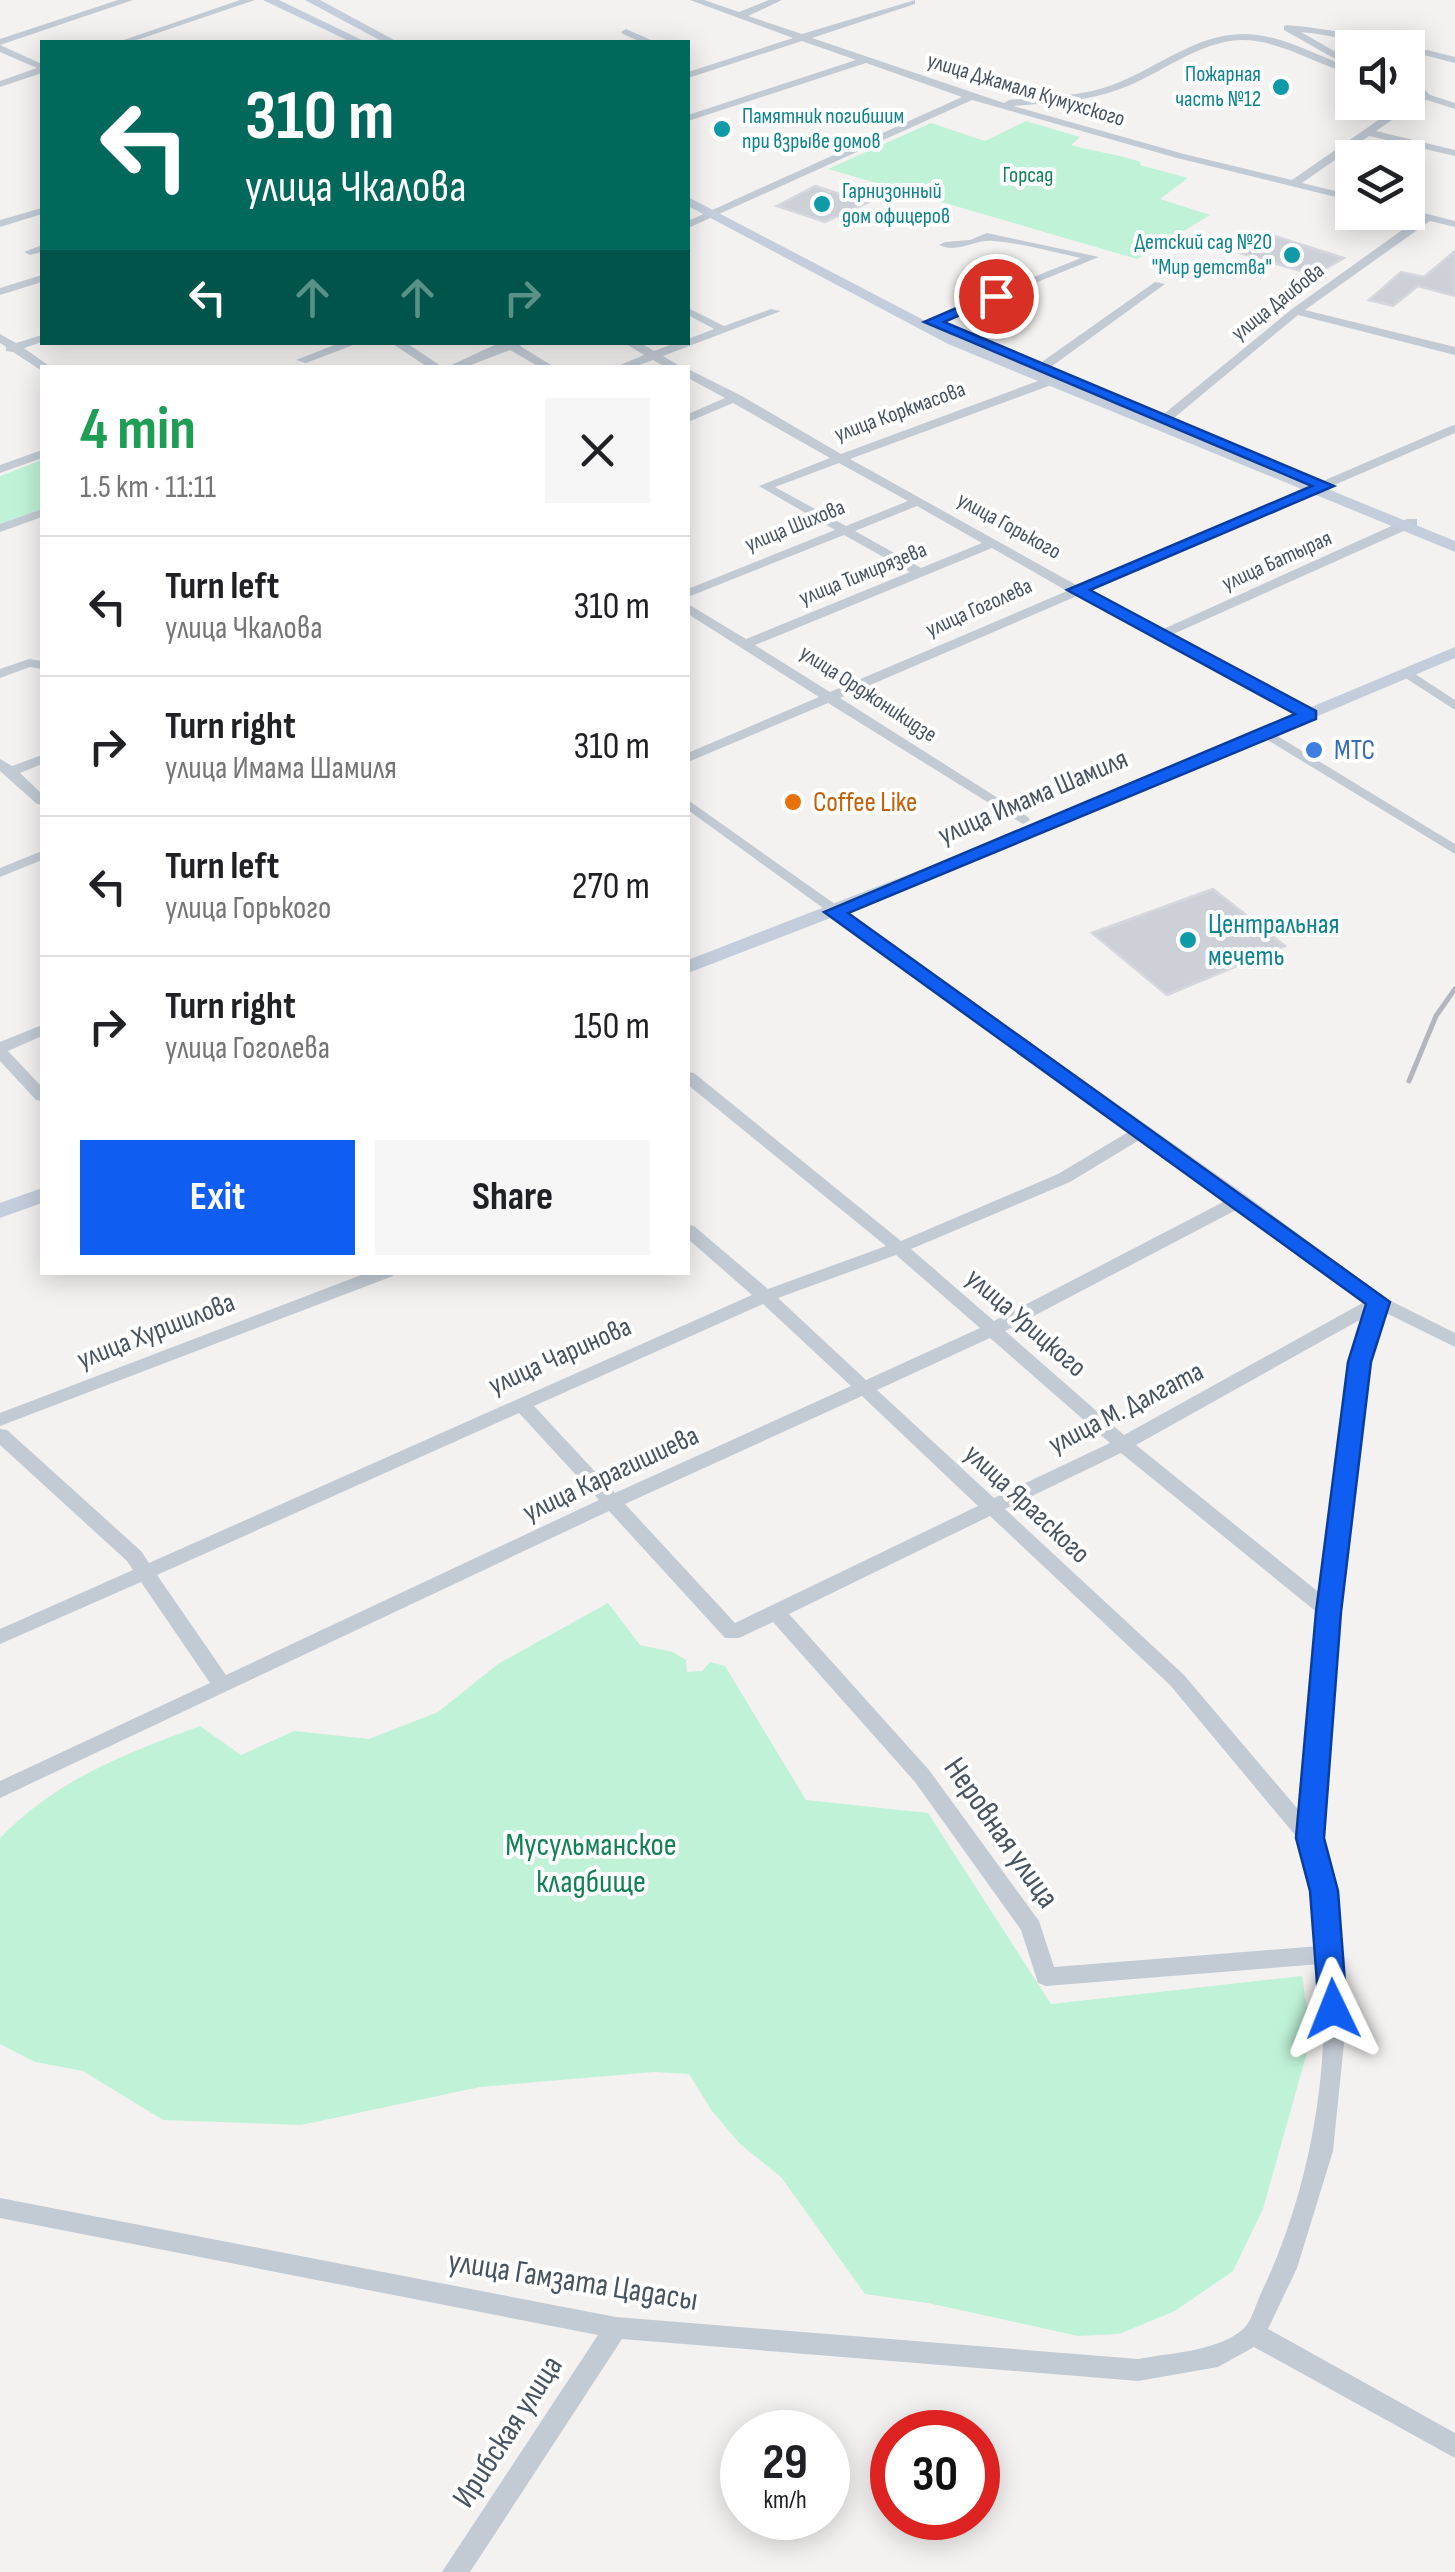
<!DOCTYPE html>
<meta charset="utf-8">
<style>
body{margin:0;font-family:"Sofia Sans Condensed",sans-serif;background:#f6f6f6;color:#202124;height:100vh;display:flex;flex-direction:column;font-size:38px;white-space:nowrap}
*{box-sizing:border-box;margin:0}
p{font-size:32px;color:#757577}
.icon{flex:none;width:55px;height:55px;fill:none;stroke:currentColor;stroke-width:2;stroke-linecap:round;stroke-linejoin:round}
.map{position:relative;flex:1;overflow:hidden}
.sheet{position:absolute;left:40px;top:365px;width:650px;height:910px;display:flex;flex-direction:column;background:#fff;border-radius:0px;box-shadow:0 5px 25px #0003}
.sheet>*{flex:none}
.guide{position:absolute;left:40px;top:40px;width:650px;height:305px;border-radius:0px;box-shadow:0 5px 25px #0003;background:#00695c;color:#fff;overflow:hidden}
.buttons{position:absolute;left:1335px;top:30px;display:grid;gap:20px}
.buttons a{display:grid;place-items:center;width:90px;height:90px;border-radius:0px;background:#fff;box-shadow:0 5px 25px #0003;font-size:50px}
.speed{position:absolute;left:720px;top:2410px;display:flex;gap:20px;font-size:50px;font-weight:700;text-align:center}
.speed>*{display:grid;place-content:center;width:130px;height:130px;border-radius:50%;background:#fff;box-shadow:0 5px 25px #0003;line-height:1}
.speed small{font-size:25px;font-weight:400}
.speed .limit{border:15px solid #d22;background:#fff;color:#111}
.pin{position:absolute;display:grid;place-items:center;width:85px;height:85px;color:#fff;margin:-42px;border:5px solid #fff;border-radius:50%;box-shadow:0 2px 10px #0007}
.me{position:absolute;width:110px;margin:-55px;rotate:358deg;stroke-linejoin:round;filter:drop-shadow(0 0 8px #0008)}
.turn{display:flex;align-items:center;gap:35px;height:210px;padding:0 40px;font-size:45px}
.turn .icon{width:130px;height:130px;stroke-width:2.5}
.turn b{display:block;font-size:70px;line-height:85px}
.lanes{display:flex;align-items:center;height:95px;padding:0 40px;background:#0003;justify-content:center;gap:50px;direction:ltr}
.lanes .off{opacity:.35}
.round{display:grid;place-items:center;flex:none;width:105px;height:105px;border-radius:0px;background:#f6f6f6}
.head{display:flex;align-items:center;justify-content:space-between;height:170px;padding:0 40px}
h1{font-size:60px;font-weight:700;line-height:75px;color:#1e9e55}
.button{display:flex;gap:20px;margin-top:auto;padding:20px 40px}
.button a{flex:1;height:115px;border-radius:0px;background:#0f5ef1;color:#fff;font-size:40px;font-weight:700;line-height:115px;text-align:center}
.button a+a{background:#f6f6f6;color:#202124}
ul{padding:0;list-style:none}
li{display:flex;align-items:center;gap:30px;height:140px;padding:0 40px;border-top:2px solid #e0e0e0}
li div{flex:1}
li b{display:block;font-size:38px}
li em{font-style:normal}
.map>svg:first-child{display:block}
</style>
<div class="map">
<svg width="1455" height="2572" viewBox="0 0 1455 2572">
<rect width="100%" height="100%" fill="#f4f2f1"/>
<path fill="#bff2d7" d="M1026,121l54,16 -9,8c24,7 47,9 70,17l-1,3 48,13 -28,21 50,16 -73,44 -309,-90 103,-46 54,18z
M42,460v49l-42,15v-48z
M608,1603l32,42 33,7 13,8 1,12 15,-1 8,-9 15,4 81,134 122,13 123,191 251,-28 5,32 -1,48 -43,153 -30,62 -58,40 -56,23 -41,2 -150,-33 -63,-9 -84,-117 -41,-33 -28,-33 -23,-37 -35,-2 -174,15 -179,38 -138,-5 -80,-49 -48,-9 -35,-18v-206c59,-60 123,-83 200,-112l41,29 53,-24 75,8 69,-27 60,-48z"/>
<path fill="#cdd0d7" stroke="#d5d7dd" stroke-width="2.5" d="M815,186l52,17 -42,19 -48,-16z
M1271,235l73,23 -30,17 -74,-22z
M1455,251v45l-37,-10 -25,20 -24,-6 32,-28 23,5z
M1213,889l72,57 -118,49 -75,-62z"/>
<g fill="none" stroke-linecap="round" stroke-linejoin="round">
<path fill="#c2cad4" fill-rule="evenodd" d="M118,0h15l-133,45v-6z
M240,0h15l-124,42h-13z
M690,0h14l35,12 30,-12h13l-34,16 54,18 113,-34v4l-103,34 192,65 5,-3c35,-3 73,-3 106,-16 41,-16 82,-50 128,-50 38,0 74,22 109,34v6c-36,-9 -71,-34 -110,-34 -44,1 -82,35 -122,49 -34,13 -71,14 -107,17l171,48 108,26 108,-75 19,-9 -11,-7v-6l13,3 9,9 25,8v6l-28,-9 -19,9 -32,22 79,19v6l-86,-20 -67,47 50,12v6l-175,-43 -205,-58 -284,128v-7l274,-124 -96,-34 -178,58v-6l168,-55 -54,-19 -114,37v-6l105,-34z
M1287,25c57,5 112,18 168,32v6l-47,-12v-3c-36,0 -71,-13 -107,-16l47,27 1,2 -5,3 -60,-34v-4z
M626,29l25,11 2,2h-12l-18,-8 -2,-2z
M0,45l42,19v9l-42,14v-6l37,-13 -37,-16z
M42,208v6l-42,13v-7z
M1408,209l47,12v6l-25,-6 -125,89 150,37v8l-157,-40 -136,113h-8v-6l138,-113 127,-91 -15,-4z
M987,233l112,24 -172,70h-8v-4l162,-65c-29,-6 -59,-15 -88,-17 -18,-2 -35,13 -54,4l6,-3 25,-2z
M42,245v7l-12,3 -6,-3z
M42,275v7l-42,13v-7z
M1155,282l10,2 -128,93h-8v-6z
M688,308l36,18 47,-17 10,2 -118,45 20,12h-16l-14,-8 -22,8h-18l31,-13 -21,-13h16l15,9 24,-9h10v-3l26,-10 -26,-14z
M0,334l16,9 26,-8v7l-18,6 28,20h-10v3l-29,-19 -7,-1v-4l-6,-4z
M342,342h19l-55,21 -10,-3z
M390,342h15l39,26h-15z
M501,342h24l-5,4 36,22h-15l-31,-18 -47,18h-18z
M688,369l52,26 101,59 205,-76h8v6l-204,75 228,127 373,-160 4,-1v8l-367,158 71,40 248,-112h10v6l-248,111 146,76v6h-10l-228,-122 -237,102 188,119 2,3 -7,4 -195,-121 -140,59v-9l131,-56 -131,-83v-10l58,35 164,-67 -66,-37 -156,62v-8l147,-59 -76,-44 71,-28 -97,-55 -45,19v-8l37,-16 -37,-20zM839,463l69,38 -62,25 -71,-39zM917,506l65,37 -61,25 -66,-37zM992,548l75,43 -237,101 -75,-47z
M42,450v8l-42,15v-8z
M42,509v8l-42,15v-8z
M29,659l13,2v8l-12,-2 -30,11v-9z
M1409,670l46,30v10l-51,-33v-6z
M1266,729l189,115v10l-194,-118 -2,-3z
M42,755v9l-22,9 22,21v11l-5,-1 -37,-33v-12l12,7z
M688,800l559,396 138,102 70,35v14l-71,-35 -16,50 -29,249 -19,227 15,53 9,85v67l-11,108 -36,117 -29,61 187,104v25l-201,-111 -36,20 -80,14 -516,-42 -152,233h-28l156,-237 -598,-117v-20l616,119 522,42c31,-6 86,-8 108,-33 7,-9 11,-25 16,-35 46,-96 70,-221 59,-327l-275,22 -8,-3 -17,-53 -106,-148 -142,-160 -34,16h-14l-116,-127 -609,287v-17l210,-98 -69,-101 -141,62v-15l133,-59 -6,-9 -127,-116v-16l7,1 134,121 8,12 603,-268 -64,-56v-14l6,1 74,63 118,-43 -198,-161v-13l6,1 207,168 157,-67 72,-43 -442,-321zM1141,1139l86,61 -233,121 -83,-72 159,-67zM1238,1209l128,92 -242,134 -119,-104zM896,1255l84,73 -114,52 -88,-82zM763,1304l88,82 -236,107 -81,-87zM1365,1317l-15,45 -29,232 -185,-149zM990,1338l120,105 -116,55 -117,-108zM862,1396l116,110 -243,117 -110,-119zM519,1413l80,87 -373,175 -69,-100zM1121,1453l198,161 -17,200 -118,-139 -179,-166zM990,1516l180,169 130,156 13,50 6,55 -265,21 -15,-46 -110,-151 -140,-156z
M42,851v9l-42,17v-9z
M42,1025v11l-34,15 34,36v14l-6,-1 -36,-39v-19z
M369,1272h26l-2,4 -393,150v-13z"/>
<path fill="#c3cddb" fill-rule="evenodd" d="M263,0h16l87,42h-15z
M305,0h15l78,42h-15z
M688,197l270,141 497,203v11l-507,-208 -260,-138z
M1455,647v11l-516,218 -251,97v-13l237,-92z
M42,1188v15l-42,15v-15z"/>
<path stroke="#b3b6bc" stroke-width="5" d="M1409,1081l27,-65 19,-27"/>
</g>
<path fill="#0f5ef1" stroke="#0a3d9d" stroke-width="2.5" d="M991,293l12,3 -59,26 390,164 -244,104 226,121v8l-468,194 542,389 -19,60 -30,250 -17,226 14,53 9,118 -4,9 -10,3 -10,-3 -4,-9 -9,-118 -14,-53 20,-226 32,-250 18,-58 -542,-392 471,-198 -228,-124 245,-104 -388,-164z"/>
<g fill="#0f9aa8" stroke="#fff" stroke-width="4">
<circle cx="1281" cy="87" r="10"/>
<circle cx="722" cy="129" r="10"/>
<circle cx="822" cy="204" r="10"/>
<circle cx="1292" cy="255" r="10"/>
<circle cx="1188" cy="940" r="10"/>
</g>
<circle fill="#3f7fe0" stroke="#fff" stroke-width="4" cx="1314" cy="750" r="10"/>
<circle fill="#e8710a" stroke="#fff" stroke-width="4" cx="793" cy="802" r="10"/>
<g text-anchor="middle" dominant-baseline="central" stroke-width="8" stroke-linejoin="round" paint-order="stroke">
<g font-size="22" fill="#0d838f" stroke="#fff" text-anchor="end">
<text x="1261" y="74">Пожарная<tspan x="1261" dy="25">часть №12</tspan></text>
<text x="742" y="116" text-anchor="start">Памятник погибшим<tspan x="742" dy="25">при взрыве домов</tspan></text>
<text x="842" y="191" text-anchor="start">Гарнизонный<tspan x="842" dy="25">дом офицеров</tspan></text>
<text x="1272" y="242">Детский сад №20<tspan x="1272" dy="25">"Мир детства"</tspan></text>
</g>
<g font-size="22" fill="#485360" stroke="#fff">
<text transform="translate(1026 90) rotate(17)">улица Джамаля Кумухского</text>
<text transform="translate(1278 302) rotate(-38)">улица Даибова</text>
<text transform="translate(900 412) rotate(-20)">улица Коркмасова</text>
<text transform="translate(795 526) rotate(-22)">улица Шихова</text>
<text transform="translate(1009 526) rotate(29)">улица Горького</text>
<text transform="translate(1277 561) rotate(-24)">улица Батырая</text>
<text transform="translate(863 574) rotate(-22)">улица Тимирязева</text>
<text transform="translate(979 608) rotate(-24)">улица Гоголева</text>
<text transform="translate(868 694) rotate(33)">улица Орджоникидзе</text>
</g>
<g font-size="22" fill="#128254" stroke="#fff">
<text x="1028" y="175">Горсад</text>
</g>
<g font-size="28" fill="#366cbe" stroke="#fff" text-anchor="start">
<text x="1334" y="750">МТС</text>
</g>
<g font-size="28" fill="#485360" stroke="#fff">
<text transform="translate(1033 797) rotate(-23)">улица Имама Шамиля</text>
<text transform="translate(1026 1323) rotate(41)">улица Урицкого</text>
<text transform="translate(156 1331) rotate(-21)">улица Хуршилова</text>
<text transform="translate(560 1356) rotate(-24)">улица Чаринова</text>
<text transform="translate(1126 1408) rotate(-27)">улица М. Далгата</text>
<text transform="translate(611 1474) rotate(-25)">улица Карагишиева</text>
<text transform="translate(1027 1504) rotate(43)">улица Ярагского</text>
</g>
<g font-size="28" fill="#c56008" stroke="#fff" text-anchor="start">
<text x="813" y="802">Coffee Like</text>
</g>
<g font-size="28" fill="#0d838f" stroke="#fff" text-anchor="start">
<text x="1208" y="924">Центральная<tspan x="1208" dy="32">мечеть</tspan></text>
</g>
<g font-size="32" fill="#485360" stroke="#fff">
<text transform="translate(1001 1833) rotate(55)">Неровная улица</text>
<text transform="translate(573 2281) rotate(9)">улица Гамзата Цадасы</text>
<text transform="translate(508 2432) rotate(-57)">Ирибская улица</text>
</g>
<g font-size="32" fill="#128254" stroke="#fff">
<text x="591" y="1845">Мусульманское<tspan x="591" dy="37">кладбище</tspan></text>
</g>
</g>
</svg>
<div class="buttons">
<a><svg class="icon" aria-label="sound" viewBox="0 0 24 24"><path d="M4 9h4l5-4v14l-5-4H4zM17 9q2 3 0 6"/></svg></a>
<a><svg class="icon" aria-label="layers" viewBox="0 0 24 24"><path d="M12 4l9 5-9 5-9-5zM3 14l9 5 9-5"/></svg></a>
</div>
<div class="speed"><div>29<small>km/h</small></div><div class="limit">30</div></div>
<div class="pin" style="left:996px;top:296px;background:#d93025"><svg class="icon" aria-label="arrive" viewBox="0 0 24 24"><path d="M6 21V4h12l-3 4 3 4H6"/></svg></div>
<svg class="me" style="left:1333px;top:2009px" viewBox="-20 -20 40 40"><path d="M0-17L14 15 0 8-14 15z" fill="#0f5ef1" stroke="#fff" stroke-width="4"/></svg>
<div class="guide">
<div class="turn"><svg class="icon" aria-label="left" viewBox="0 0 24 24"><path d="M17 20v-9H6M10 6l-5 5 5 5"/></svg><div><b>310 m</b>улица Чкалова</div></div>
<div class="lanes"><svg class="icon" aria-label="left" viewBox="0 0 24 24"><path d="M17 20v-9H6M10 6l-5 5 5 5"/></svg><svg class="icon off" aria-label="ahead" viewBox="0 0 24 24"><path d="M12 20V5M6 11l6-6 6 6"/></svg><svg class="icon off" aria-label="ahead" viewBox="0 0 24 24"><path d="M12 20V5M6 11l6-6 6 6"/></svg><svg class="icon off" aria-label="right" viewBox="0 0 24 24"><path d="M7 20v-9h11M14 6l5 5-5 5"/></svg></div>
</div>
<section class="sheet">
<div class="head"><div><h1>4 min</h1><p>1.5 km · 11:11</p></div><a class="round"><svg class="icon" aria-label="close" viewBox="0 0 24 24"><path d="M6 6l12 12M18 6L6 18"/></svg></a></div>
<ul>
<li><svg class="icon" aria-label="left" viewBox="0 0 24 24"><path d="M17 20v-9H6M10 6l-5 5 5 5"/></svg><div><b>Turn left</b><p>улица Чкалова</p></div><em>310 m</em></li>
<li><svg class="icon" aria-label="right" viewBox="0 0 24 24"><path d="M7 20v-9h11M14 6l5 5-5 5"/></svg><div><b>Turn right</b><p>улица Имама Шамиля</p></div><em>310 m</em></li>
<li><svg class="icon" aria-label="left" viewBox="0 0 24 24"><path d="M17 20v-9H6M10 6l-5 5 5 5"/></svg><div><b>Turn left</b><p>улица Горького</p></div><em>270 m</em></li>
<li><svg class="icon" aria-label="right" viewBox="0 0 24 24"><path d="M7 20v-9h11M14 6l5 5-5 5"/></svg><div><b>Turn right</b><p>улица Гоголева</p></div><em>150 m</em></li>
</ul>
<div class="button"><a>Exit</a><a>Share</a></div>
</section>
</div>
